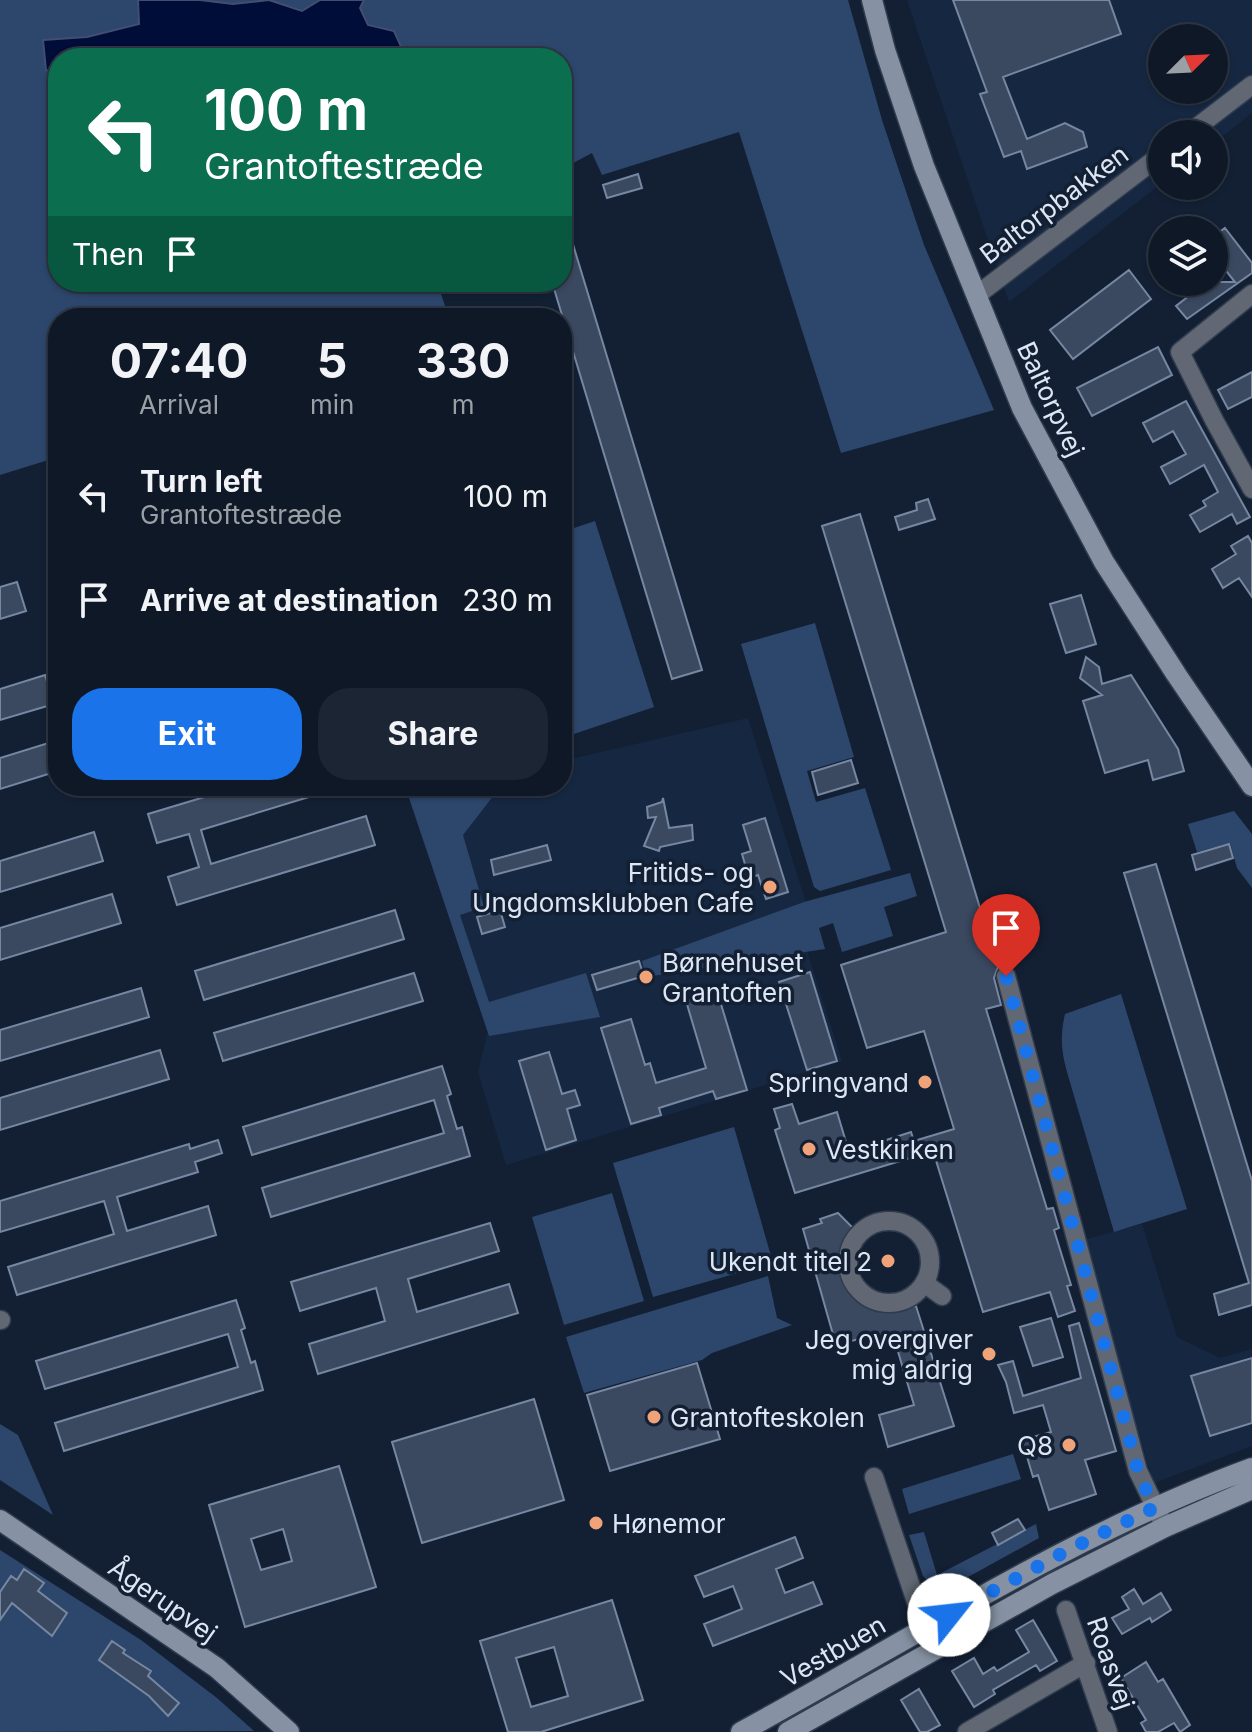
<!DOCTYPE html>
<meta charset="utf-8">
<style>
body{margin:0;font-family:Inter,sans-serif;background:#1c2533;color:#f1f3f6;height:100vh;display:flex;flex-direction:column;font-size:30px;white-space:nowrap}
*{box-sizing:border-box;margin:0}
p{font-size:26px;color:#9ba0a7}
.icon{flex:none;width:44px;height:44px;fill:none;stroke:currentColor;stroke-width:2;stroke-linecap:round;stroke-linejoin:round}
.map{position:relative;flex:1;overflow:hidden}
.drawer{position:absolute;left:48px;top:308px;width:524px;height:488px;display:flex;flex-direction:column;background:#0e1827;border-radius:32px;box-shadow:0 2px 6px #0004,0 0 0 2px #2e3744}
.drawer>*{flex:none}
.banner{position:absolute;left:48px;top:48px;width:524px;height:244px;border-radius:32px;box-shadow:0 2px 6px #0004,0 0 0 2px #2e3744;background:#0b6e4f;color:#fff;overflow:hidden}
.needle{width:52px;rotate:66deg}
.controls{position:absolute;left:1148px;top:24px;display:grid;gap:16px}
.controls a{display:grid;place-items:center;width:80px;height:80px;border-radius:50%;background:#0e1827;box-shadow:0 2px 6px #0004,0 0 0 2px #2e3744;font-size:40px}
.pin{position:absolute;display:grid;place-items:center;width:68px;height:68px;color:#fff;margin:-82px -34px;border-radius:50% 50% 50% 0;rotate:-45deg;box-shadow:0 0 8px #0007}
.pin .icon{rotate:45deg}
.me{position:absolute;width:88px;margin:-44px;rotate:61deg;stroke-linejoin:round;filter:drop-shadow(0 0 6px #0008)}
.turn{display:flex;align-items:center;gap:28px;height:168px;padding:0 24px;font-size:36px}
.turn .icon{width:104px;height:104px;stroke-width:2.5}
.turn b{display:block;font-size:56px;line-height:68px}
.then{display:flex;align-items:center;height:76px;padding:0 24px;background:#0003;gap:16px;font-size:30px}
.eta{display:flex;justify-content:space-evenly;align-items:center;height:136px;text-align:center}
.eta b{font-size:48px;font-weight:700;line-height:56px}
.cta{display:flex;gap:16px;margin-top:auto;padding:16px 24px}
.cta a{flex:1;height:92px;border-radius:32px;background:#1a73e8;color:#fff;font-size:32px;font-weight:700;line-height:92px;text-align:center}
.cta a+a{background:#1c2533;color:#f1f3f6}
ul{padding:0;list-style:none}
li{display:flex;align-items:center;gap:24px;height:104px;padding:0 24px}
li div{flex:1}
li b{display:block;font-size:30px}
li em{font-style:normal}
.map>svg:first-child{display:block}
</style>
<div class="map">
<svg width="1252" height="1732" viewBox="0 0 1252 1732">
<rect width="100%" height="100%" fill="#132034"/>
<path fill="#162741" fill-rule="evenodd" d="M907,0h345v113l-38,30v-9h-52v49l-153,119zM1162,38h52v52h-52z
M748,718l66,210 -13,4 41,129 -336,104 -28,-93 12,-48 -66,-217 63,-21h75v-25z
M1142,1224l35,113 43,21 32,-9v97l-98,37 -74,-242z"/>
<path fill="#2d466c" d="M0,0h848l34,120 42,125 70,165 -153,43 -102,-321 -137,43 -10,-22 -30,16v-111h-504v224h399l-18,6 10,30h-391v139l-58,18z
M595,521l59,186 -92,31v-206z
M815,623l39,134 -47,14 9,31 49,-14 26,82 -71,21 -6,-4 -73,-243z
M405,786h96l-38,49 21,72 -24,8 29,87 97,-29 14,44 -111,19z
M1234,811l18,23v54l-15,-20 -7,-25 -33,9 -9,-28z
M910,873l7,23 -33,11 9,29 -51,16 -9,-29 -14,5 6,21 -179,28 -4,-16 162,-59z
M1121,994l66,215 -73,23 -47,-160c-6,-21 -7,-37 -2,-58z
M734,1127l39,136 -120,34 -40,-134z
M612,1193l32,108 -80,24 -32,-108z
M768,1276l9,42 15,7 -80,28 -10,7 -118,33 -18,-56z
M0,1424l18,11 35,80 -53,-35z
M1013,1454l8,25 -112,35 -7,-25z
M1036,1524l3,14 -100,55 -16,-17 -14,-41 15,-3 13,43z
M0,1550l141,90 76,58 37,33 -254,1z"/>
<path fill="#000d38" stroke="#424e70" stroke-width="2" d="M138,0h62l33,4 36,-4 33,11 18,-11h44l-4,8 8,17 26,6 9,20 -16,7h-329v16l-12,-4 -3,-30 44,-3 52,-13z"/>
<path fill="#3a4960" stroke="#7687a1" stroke-width="2" fill-rule="evenodd" d="M953,0h156l12,34 -118,43 24,62 38,-16 18,9 4,15 -60,22 -6,-18 -17,6 -24,-63 7,-2z
M638,174l4,14 -35,10 -4,-13z
M562,218h3l137,452 -30,9 -120,-397h10z
M1225,228l27,35v10l-65,46 -11,-13 14,-11 -11,-13h56l-21,-26v-20z
M1129,270l22,29 -78,60 -23,-29z
M1158,347l14,28 -80,41 -15,-28z
M1252,372v25l-24,12 -10,-19z
M1186,401l64,116 -13,7 -5,-10 -32,18 -10,-17 16,-9 -3,-5 15,-9 -14,-27 -34,19 -9,-17 25,-13 -13,-23 -20,11 -10,-19z
M928,499l7,20 -36,11 -4,-13 22,-7 -1,-7z
M860,514l138,453 -4,11 7,27 -15,4 61,200 6,-1 6,20 -5,2 17,55 -4,1 8,25 -17,6 -8,-25 -67,20 -50,-161 -138,42 -20,-63 5,-2 -6,-19 18,-5 7,20 38,-12 12,40 62,-20 3,9 40,-12 -30,-98 -57,17 -26,-83 105,-33 -124,-406z
M1248,536l4,7v54l-13,-19 -16,10 -11,-19 24,-15 -5,-8z
M17,582l9,29 -26,8v-32z
M1081,595l15,49 -30,9 -16,-49z
M1086,657l13,10 3,17 29,-9 47,74 6,22 -31,9 -5,-20 -43,13 -22,-72 19,-6 -22,-17z
M45,675l9,29 -54,16v-31z
M58,740v31l-58,18v-31z
M851,760l7,23 -40,12 -6,-23z
M241,786h93l1,3 -134,41 10,34 155,-48 9,29 -198,60 -9,-28 31,-10 -10,-33 -32,9 -9,-29z
M663,798l6,30 23,-3 1,15 -33,7 -1,4 -15,-5 12,-29 -8,1 -1,-11 15,-5z
M765,818l23,74 -22,7 -8,-24 -9,3 -7,-24 9,-3 -8,-26z
M94,832l9,29 -103,31v-31z
M1229,844l4,14 -37,12 -4,-15z
M547,845l4,15 -57,15 -3,-15z
M1156,864l96,317v124l-33,10 -5,-21 35,-11 -125,-410z
M112,894l9,29 -121,37v-32z
M395,910l9,29 -200,61 -9,-29z
M500,910l5,17 -23,7 -5,-17z
M639,961l5,15 -47,14 -5,-15z
M810,972l27,89 -30,9 -28,-88z
M414,973l9,28 -200,60 -9,-28z
M141,988l8,29 -149,44v-31z
M717,991l30,99 -31,9 -3,-8 -54,17 2,7 -30,9 -30,-96 30,-9 14,46 5,-2 6,20 50,-15 -20,-67z
M160,1050l9,29 -169,51v-32z
M549,1052l13,42 13,-4 5,15 -13,4 9,31 -30,10 -27,-89z
M442,1066l9,28 -4,2 10,33 5,-2 8,29 -199,61 -9,-29 182,-55 -10,-33 -182,55 -9,-28z
M218,1140l4,13 -27,9 3,10 -81,25 10,34 81,-25 8,29 -199,60 -9,-28 106,-33 -10,-33 -104,31v-31l189,-57 1,5z
M838,1213l16,16 -11,14 -4,18 2,15 7,14 13,13 17,7 38,-4 38,120 -66,21 -9,-32 35,-10 -21,-70 -20,6 -2,-5 -20,5 -2,-6 -15,3 -31,-109 19,-6 -2,-4z
M490,1223l9,28 -91,28 9,33 92,-28 9,29 -200,61 -9,-30 76,-23 -9,-33 -76,23 -9,-29z
M236,1300l9,28 -4,2 10,33 4,-2 8,29 -199,61 -9,-28 183,-56 -10,-33 -183,55 -9,-28z
M1051,1318l12,39 -30,9 -13,-39z
M1079,1323l37,128 -31,9 11,34 -47,16 -11,-35 -5,2 -11,-37 29,-8 -8,-27 -29,8 -8,-31 -8,-17 15,-4 10,35 58,-18 -12,-52z
M1252,1358v65l-42,13 -19,-60z
M697,1363l23,76 -110,32 -23,-76z
M534,1399l30,101 -142,43 -30,-101z
M339,1466l37,121 -131,40 -36,-122zM283,1529l9,32 -31,9 -10,-31z
M1018,1519l7,11 -27,15 -6,-12z
M795,1537l8,21 -27,11 9,24 28,-11 9,22 -109,42 -9,-22 38,-15 -9,-23 -29,11 -9,-21z
M24,1569l20,14 -6,8 29,22 -15,23 -40,-33 -12,17v-28l11,-16 6,4z
M1134,1589l9,15 18,-11 10,17 -19,12 -2,-4 -28,16 -10,-16 17,-9 -7,-12z
M612,1600l31,100 -102,32h-33l-28,-91zM554,1647l14,49 -37,11 -15,-49z
M1033,1620l24,41 -17,10 -4,-6 -43,25 2,4 -21,13 -22,-36 22,-13 9,16 11,-7 3,4 32,-19 -13,-22z
M112,1641l13,9 -2,3 28,18 -3,5 31,27 -11,13 -19,-20 -50,-36z
M1146,1662l12,20 5,-3 27,46 -10,7 -6,-9 -16,9h-12l-5,-9 5,-3 -25,-42z
M919,1689l21,36 -13,7h-7l-19,-32z"/>
<g fill="none" stroke-linecap="round" stroke-linejoin="round">
<g stroke="#2f3c4f" stroke-width="21">
<path id="street" d="M1188,134l64,-49
M1252,294l-72,58 34,68 38,69
M977,295l185,-141
M1006,976l132,495 27,56
M848 1262a41 41 0 1 1 82 0a41 41 0 1 1-82 0Z
M924,1283l18,13
M0,1320h1
M874,1477l51,151 10,21
M1066,1610l42,122
M967,1732l119,-69"/>
</g>
<g stroke="#2f3c4f" stroke-width="23">
<path id="secondary" d="M872,0l13,50 39,116 98,242 82,154 72,112 76,112
M0,1520l217,148 72,64
M741,1732c168,-91 330,-198 511,-264
M788,1732l264,-148 113,-57 87,-38"/>
</g>
<use href="#street" stroke="#616873" stroke-width="18"/>
<use href="#secondary" stroke="#8692a3" stroke-width="20"/>
</g>
<g fill="none" stroke-linecap="round" stroke-linejoin="round">
<path stroke="#1a73e8" stroke-width="14" stroke-dasharray="0 25.2" d="M949,1615l121,-66 84,-41 -16,-37 -132,-495"/>
</g>
<g fill="#f0a279" stroke="#132034" stroke-width="3">
<circle cx="770" cy="887" r="8"/>
<circle cx="646" cy="977" r="8"/>
<circle cx="925" cy="1082" r="8"/>
<circle cx="809" cy="1149" r="8"/>
<circle cx="888" cy="1261" r="8"/>
<circle cx="989" cy="1354" r="8"/>
<circle cx="654" cy="1417" r="8"/>
<circle cx="1069" cy="1445" r="8"/>
<circle cx="596" cy="1523" r="8"/>
</g>
<g text-anchor="middle" dominant-baseline="central" stroke-width="7" stroke-linejoin="round" paint-order="stroke">
<g font-size="26" fill="#dde6f4" stroke="#132034">
<text transform="translate(1054 204) rotate(-37)">Baltorpbakken</text>
<text transform="translate(1051 399) rotate(65)">Baltorpvej</text>
<text transform="translate(163 1600) rotate(35)">Ågerupvej</text>
<text transform="translate(833 1651) rotate(-30)">Vestbuen</text>
<text transform="translate(1111 1663) rotate(71)">Roasvej</text>
</g>
<g font-size="26" fill="#dde6f4" stroke="#132034" text-anchor="end">
<text x="754" y="872">Fritids- og<tspan x="754" dy="30">Ungdomsklubben Cafe</tspan></text>
<text x="662" y="962" text-anchor="start">Børnehuset<tspan x="662" dy="30">Grantoften</tspan></text>
<text x="909" y="1082">Springvand</text>
<text x="825" y="1149" text-anchor="start">Vestkirken</text>
<text x="872" y="1261">Ukendt titel 2</text>
<text x="973" y="1339">Jeg overgiver<tspan x="973" dy="30">mig aldrig</tspan></text>
<text x="670" y="1417" text-anchor="start">Grantofteskolen</text>
<text x="1053" y="1445">Q8</text>
<text x="612" y="1523" text-anchor="start">Hønemor</text>
</g>
</g>
</svg>
<div class="controls">
<a><svg class="needle" viewBox="-14 -14 28 28"><path d="M0-13l5 13h-10z" fill="#e53935"/><path d="M0 13l5-13h-10z" fill="#9ba0a7"/></svg></a>
<a><svg class="icon" aria-label="sound" viewBox="0 0 24 24"><path d="M4 9h4l5-4v14l-5-4H4zM17 9q2 3 0 6"/></svg></a>
<a><svg class="icon" aria-label="layers" viewBox="0 0 24 24"><path d="M12 4l9 5-9 5-9-5zM3 14l9 5 9-5"/></svg></a>
</div>
<div class="pin" style="left:1006px;top:976px;background:#d93025"><svg class="icon" aria-label="arrive" viewBox="0 0 24 24"><path d="M6 21V4h12l-3 4 3 4H6"/></svg></div>
<svg class="me" style="left:949px;top:1615px" viewBox="-20 -20 40 40"><circle r="19" fill="#fff"/><path d="M0-13L10 11 0 6-10 11z" fill="#1a73e8"/></svg>
<div class="banner">
<div class="turn"><svg class="icon" aria-label="left" viewBox="0 0 24 24"><path d="M17 20v-9H6M10 6l-5 5 5 5"/></svg><div><b>100 m</b>Grantoftestræde</div></div>
<div class="then">Then<svg class="icon" aria-label="arrive" viewBox="0 0 24 24"><path d="M6 21V4h12l-3 4 3 4H6"/></svg></div>
</div>
<section class="drawer">
<div class="eta">
<div><b>07:40</b><p>Arrival</p></div>
<div><b>5</b><p>min</p></div>
<div><b>330</b><p>m</p></div>
</div>
<ul>
<li><svg class="icon" aria-label="left" viewBox="0 0 24 24"><path d="M17 20v-9H6M10 6l-5 5 5 5"/></svg><div><b>Turn left</b><p>Grantoftestræde</p></div><em>100 m</em></li>
<li><svg class="icon" aria-label="arrive" viewBox="0 0 24 24"><path d="M6 21V4h12l-3 4 3 4H6"/></svg><div><b>Arrive at destination</b></div><em>230 m</em></li>
</ul>
<div class="cta"><a>Exit</a><a>Share</a></div>
</section>
</div>
